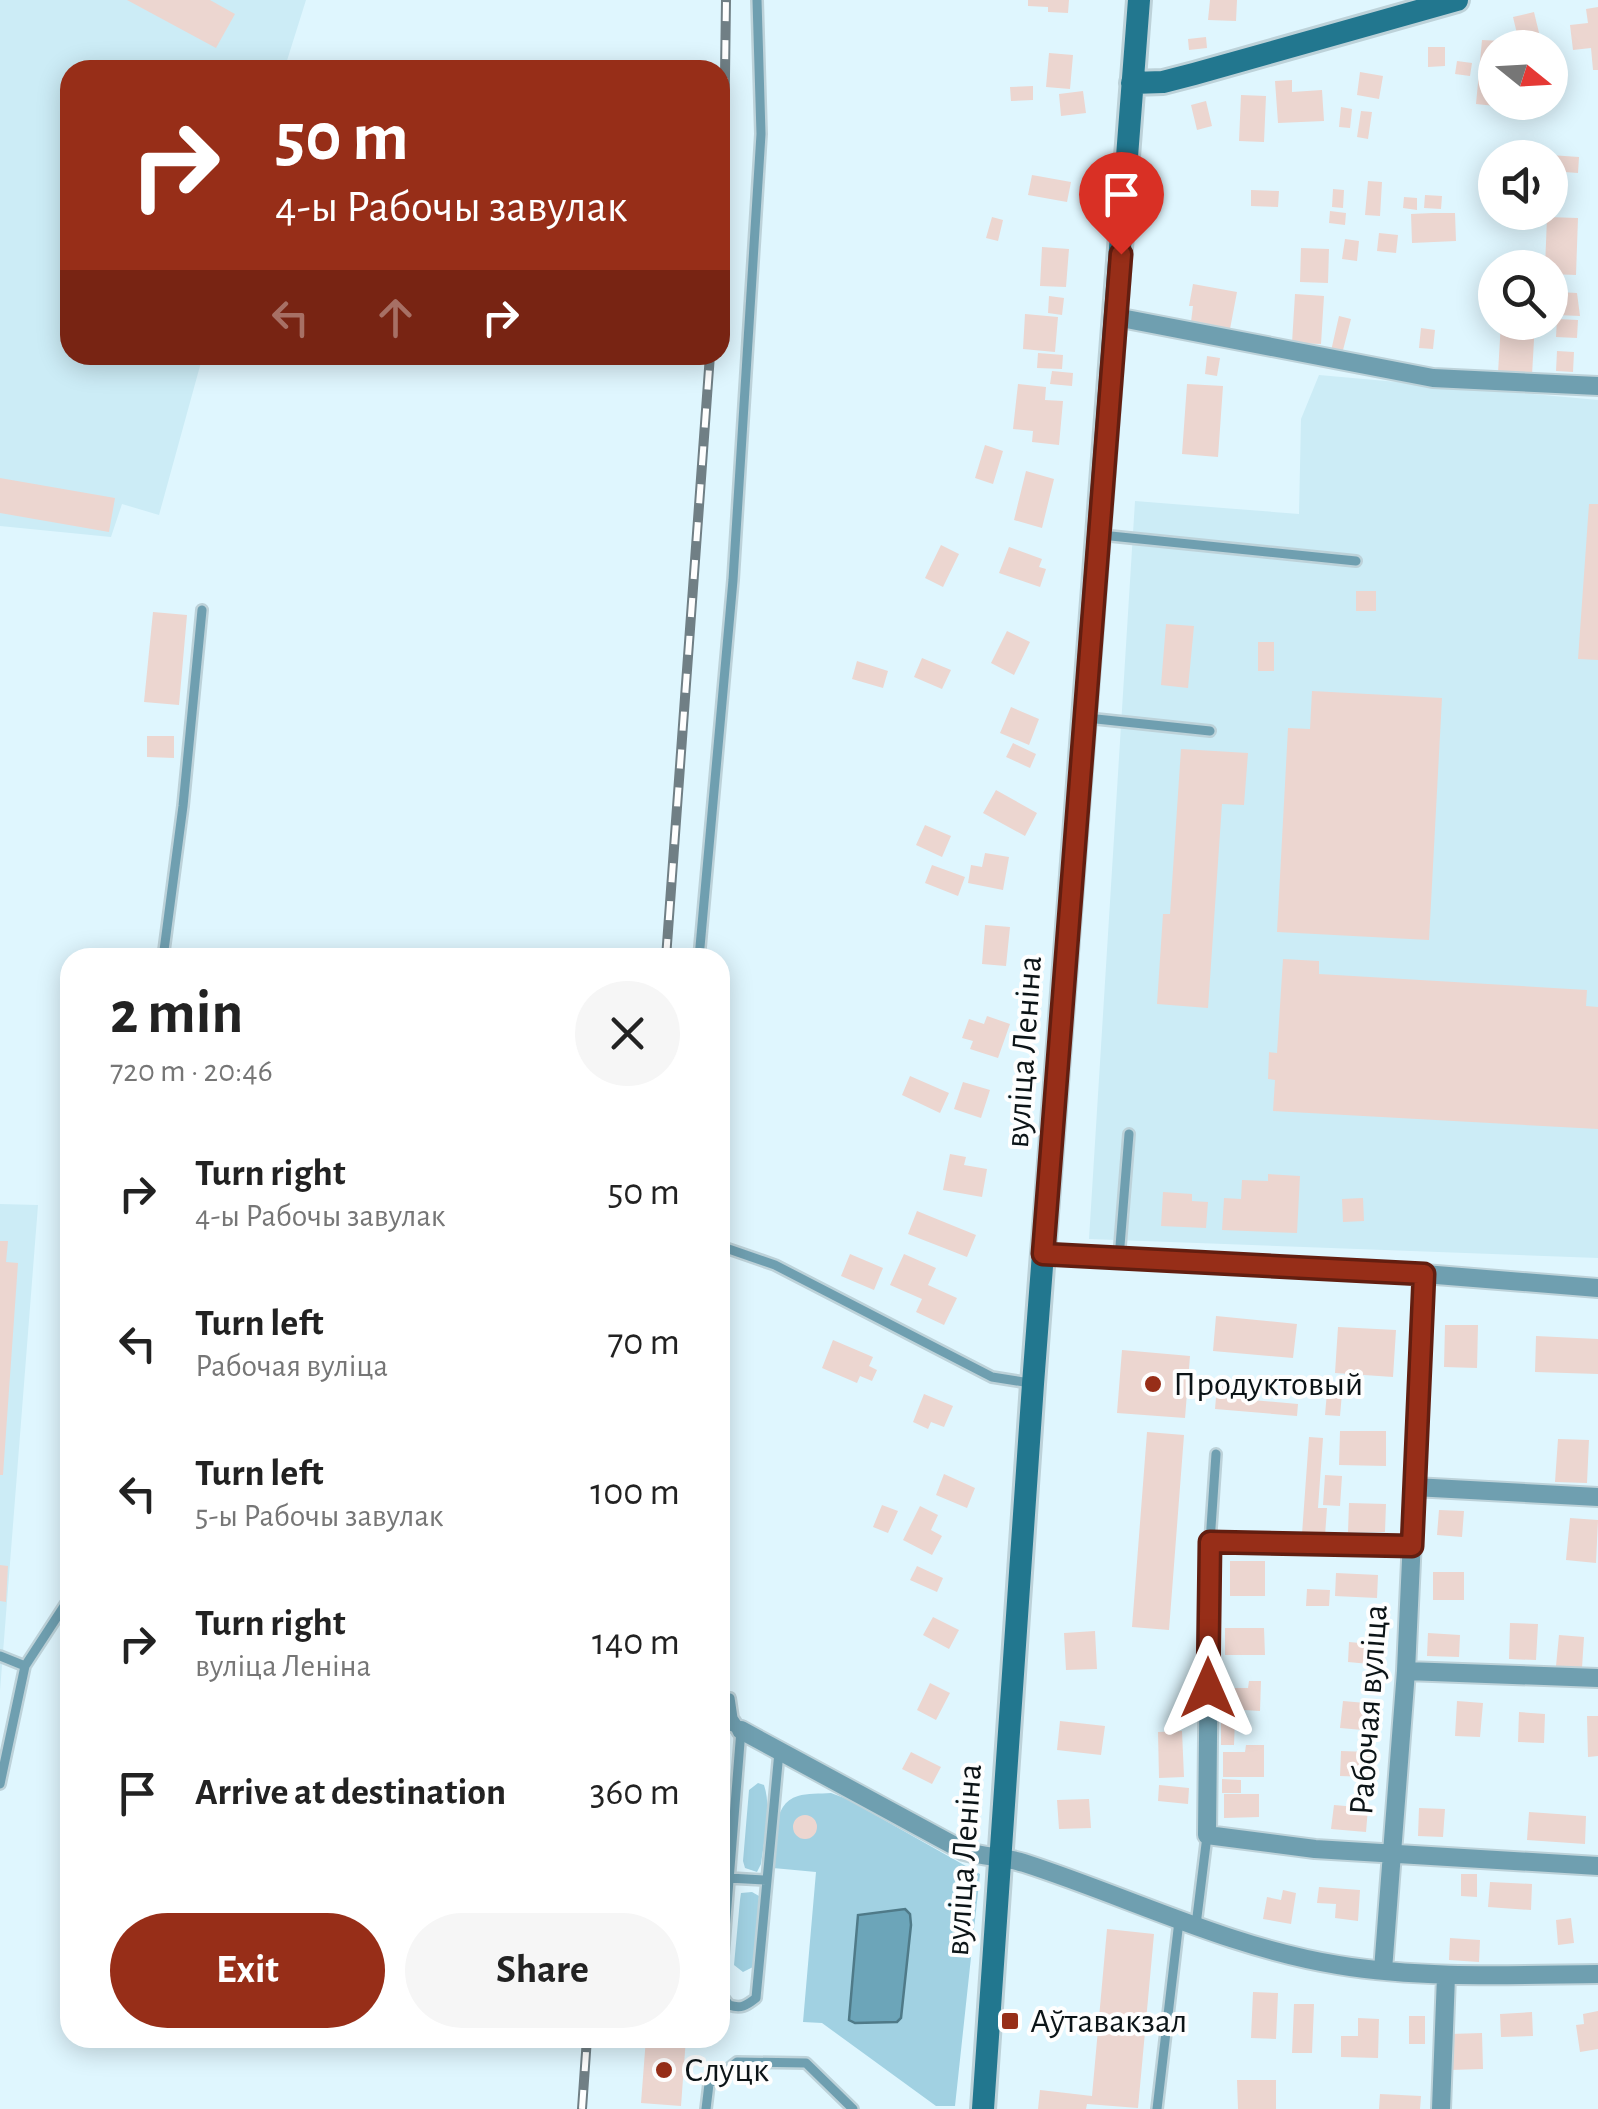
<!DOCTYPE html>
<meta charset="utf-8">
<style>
body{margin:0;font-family:"Alegreya Sans",sans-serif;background:#f6f6f6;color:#222;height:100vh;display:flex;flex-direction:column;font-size:38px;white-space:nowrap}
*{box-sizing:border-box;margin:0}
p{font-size:32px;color:#767676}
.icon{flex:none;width:55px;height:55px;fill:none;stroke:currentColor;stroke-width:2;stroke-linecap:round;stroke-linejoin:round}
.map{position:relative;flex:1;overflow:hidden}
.details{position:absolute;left:60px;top:948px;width:670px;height:1100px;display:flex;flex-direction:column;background:#fff;border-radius:30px;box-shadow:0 5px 25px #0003}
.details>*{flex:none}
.banner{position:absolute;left:60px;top:60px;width:670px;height:305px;border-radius:30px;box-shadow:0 5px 25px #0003;background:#972e18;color:#fff;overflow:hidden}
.needle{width:65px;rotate:108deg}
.fabs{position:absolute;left:1478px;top:30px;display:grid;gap:20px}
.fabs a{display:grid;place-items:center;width:90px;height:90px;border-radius:50%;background:#fff;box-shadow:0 5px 25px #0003;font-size:50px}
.pin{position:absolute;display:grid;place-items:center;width:85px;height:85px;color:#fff;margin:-102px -42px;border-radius:50% 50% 50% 0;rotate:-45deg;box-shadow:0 0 10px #0007}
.pin .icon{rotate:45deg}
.me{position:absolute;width:110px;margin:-55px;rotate:0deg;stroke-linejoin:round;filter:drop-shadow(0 0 8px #0008)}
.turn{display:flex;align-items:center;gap:35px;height:210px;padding:0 50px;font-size:45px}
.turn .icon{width:130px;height:130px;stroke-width:2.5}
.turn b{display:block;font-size:70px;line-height:85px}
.lanes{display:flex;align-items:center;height:95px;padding:0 50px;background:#0003;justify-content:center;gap:50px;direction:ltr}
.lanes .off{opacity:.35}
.round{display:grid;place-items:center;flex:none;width:105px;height:105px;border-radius:52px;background:#f6f6f6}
.summary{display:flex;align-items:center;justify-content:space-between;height:170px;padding:0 50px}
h1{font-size:60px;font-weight:700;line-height:75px}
.cta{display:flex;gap:20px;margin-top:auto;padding:20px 50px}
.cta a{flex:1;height:115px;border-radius:60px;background:#972e18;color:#fff;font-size:40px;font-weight:700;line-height:115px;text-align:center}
.cta a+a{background:#f6f6f6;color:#222}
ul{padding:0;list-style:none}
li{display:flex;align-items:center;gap:30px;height:150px;padding:0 50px}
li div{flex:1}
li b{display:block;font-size:38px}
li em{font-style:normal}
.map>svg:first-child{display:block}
</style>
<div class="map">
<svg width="1598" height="2109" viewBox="0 0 1598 2109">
<rect width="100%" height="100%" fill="#dff6fe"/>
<path fill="#ccecf6" d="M0,0h306l-22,70h-214v285h133l-44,160 -37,-11 -11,33 -111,-11z
M1319,375l279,25v858l-509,-19 46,-738 164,13 2,-95z
M0,1204l38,1 -38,486z"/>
<path fill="#a1d1e2" d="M758,1783l6,2c8,24 0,55 -3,79l-4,8 -12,-4 -2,-7 6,-71z
M831,1793l16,6 133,75 -25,232h-19l-114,-83 -19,-1 13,-150 -43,-4c2,-22 -2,-65 25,-72 9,-3 22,-2 33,-3z
M752,1892l7,4 -4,63 -2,8 -10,5 -9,-7 6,-65 1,-7z"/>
<path fill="#6ca5b9" stroke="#4f7a88" stroke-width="2.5" d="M905,1909l5,5 1,11 -10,93 -4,4 -42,1 -6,-3 9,-105z"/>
<path fill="#ecd6d0" d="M127,0h83l25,14 -19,34z
M1028,0h41l-1,13 -20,-1v-5l-20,-1z
M1210,0h27l-1,21 -28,-1z
M1598,7v63h-5l-2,-22 -18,2 -3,-25 18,-2 -2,-14z
M1534,12l6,25 -21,5 -6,-25z
M1206,37l1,11 -18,2 -1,-11z
M1482,40l20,1 -1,7h-6v58l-19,-2z
M1428,47h17v19l-17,1z
M1049,53l24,2 -3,34 -24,-2z
M1457,61l15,2 -2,13 -15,-2z
M1360,72l23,4 -4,23 -22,-4z
M1292,80v12l30,-2 2,31 -46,2 -3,-42z
M1033,86v14l-22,1 -1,-14z
M1083,91l3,22 -25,3 -2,-22z
M1241,95l25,1 -2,46 -25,-1z
M1206,101l6,25 -15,4 -6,-25z
M1341,107l11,2 -2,19 -11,-1z
M1361,111l11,1 -4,27 -11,-2z
M1550,155l29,2 -1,16 -28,-2z
M1032,175l39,7 -4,20 -39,-7z
M1368,181l14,1 -2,34 -15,-1z
M1333,189l11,1 -1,18 -11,-1z
M1251,190l28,1 -1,16 -27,-1z
M1425,195l17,1 -1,13 -17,-1z
M1404,197l13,1v12l-14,-2z
M1330,211l16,2 -1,12 -16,-2z
M1433,213h22l1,28 -44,2 -1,-29z
M992,217l11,3 -5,21 -12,-3z
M1547,217l31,1 -2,57 -26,-1v-6h-5z
M1379,233l19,2 -2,18 -19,-2z
M1345,239l14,2 -2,20 -15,-2z
M1042,247l27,2 -3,38 -26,-1z
M1301,248l28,1 -1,34 -28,-1z
M1193,284l44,8 -7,37 -39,-7 2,-16h-4z
M1558,292l19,1 3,23 -23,-1z
M1295,294l29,2 -3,48 -29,-1z
M1049,296l15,2 -2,17 -14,-2z
M1025,314l33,3 -3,35 -32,-3z
M1339,316l12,3 -9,35 -11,-3z
M1557,319l21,1 -1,18 -21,-1z
M1501,322h34l-3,53 -34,-2z
M1421,328l14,2 -2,19 -14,-1z
M1557,351l17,1 -1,20 -17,-1z
M1038,353l25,2 -1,14 -25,-1z
M1207,356l13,2 -3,18 -12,-2z
M1052,371l21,2 -1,13 -22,-2z
M1018,384l28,3 -1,13 18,1 -4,44 -27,-3 1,-11 -20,-2z
M1187,384l36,2 -5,71 -36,-3z
M985,445l18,6 -10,33 -18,-6z
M1026,471l28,8 -12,49 -28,-8z
M0,478l115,20 -6,34 -109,-19z
M1589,504h9v156l-20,-1z
M941,545l18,9 -16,33 -18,-9z
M1009,547l33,12 -3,8 7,2 -6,18 -41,-14z
M1356,591h20v20h-20z
M153,612l34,3 -8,90 -35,-3z
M1166,624l28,2 -6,62 -27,-3z
M1007,631l23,11 -16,33 -23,-12z
M1258,642h16v29h-16z
M922,658l29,12 -9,19 -28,-12z
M857,661l31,10 -5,17 -31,-9z
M1312,691l130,7 -13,242 -152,-8 11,-204 22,1z
M1011,707l28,12 -10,26 -29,-12z
M147,736h27v22l-27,-1z
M1013,743l23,11 -6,14 -24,-11z
M1181,749l67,4 -4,52 -22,-1 -14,204 -51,-4 6,-90h7z
M996,790l41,23 -12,23 -42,-23z
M925,825l26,11 -9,21 -26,-12z
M985,853l24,4 -6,33 -35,-7 3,-18 11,2z
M932,865l33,12 -7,19 -33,-13z
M985,925l25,2 -4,39 -24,-2z
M123,948l19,1 -1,9h-19z
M1283,959l36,2v13l268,16 -1,16 12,1v122l-325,-18 2,-31 -7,-1 1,-27 8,1z
M987,1016l23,8 -12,34 -28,-9 3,-8 -11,-3 7,-19 15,5z
M910,1076l39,17 -9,20 -38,-18z
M963,1082l27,8 -9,28 -27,-9z
M950,1154l16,3 -2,8 23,4 -5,28 -39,-7z
M1268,1174l32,2 -3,57 -75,-3 2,-32 17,1 1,-19 26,1z
M1163,1192l29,2v7l16,1 -2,26 -45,-2z
M1363,1198l1,23 -21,1 -1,-23z
M917,1211l59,24 -9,22 -59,-23z
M0,1241h8l-2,21 12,1 -15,212h-3z
M850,1254l33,14 -9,22 -33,-14z
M904,1254l32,14 -8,17 29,13 -13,27 -28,-13 6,-13 -32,-14z
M1216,1316l81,8 -4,34 -80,-7z
M1445,1325h33l-1,43 -33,-1z
M1338,1327l58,3 -3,47 -58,-4z
M1536,1336l62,3v35l-63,-2z
M833,1340l40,17 -4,9 8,4 -5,11 -12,-5 -3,7 -35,-15z
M1122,1350l68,6 -5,62 -68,-5z
M720,1376h9v22h-9z
M1217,1386l14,1 -1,11 68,6 -1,12 -82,-7z
M1327,1392l15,1 -2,23 -15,-1z
M924,1394l29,12 -9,21 -13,-5 -3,7 -15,-7z
M1340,1431h46v35l-47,-1z
M1147,1432l37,3 -15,195 -37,-3z
M1309,1437l14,1 -5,70h9l-2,28 -23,-2z
M1558,1439l31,1 -2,43 -32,-1z
M944,1474l31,14 -8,20 -31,-13z
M1325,1475l17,1 -2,30 -17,-1z
M1349,1503l37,1 -1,28h-37z
M882,1505l16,6 -10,22 -15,-6z
M920,1506l18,9 -7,15 11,6 -10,19 -29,-15z
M1439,1510l25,1 -2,26 -25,-2z
M1570,1518l28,2 -2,43 -30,-3z
M1230,1561h35v35h-35z
M0,1565l8,1 -2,36 -6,-1z
M917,1566l26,12 -6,14 -27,-12z
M1433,1572h31v28h-31z
M1336,1573l42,2 -1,23 -42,-2z
M1307,1589l23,1 -1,16h-23z
M933,1617l26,13 -10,19 -26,-14z
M1510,1623l28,1 -2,36 -27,-1z
M1225,1628h39l1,27h-40z
M1095,1631l2,38 -31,1 -2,-37z
M1428,1633l32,2 -1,22 -32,-1z
M1559,1635l25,2 -2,31 -26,-2z
M1349,1642l33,3 -2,20 -32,-3z
M1249,1681h12l-1,30 -33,-2v-21h21z
M930,1683l20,10 -14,27 -19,-10z
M1343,1701l34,3 -3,27 -34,-3z
M1457,1701l26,2 -3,34 -25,-1z
M1519,1712l26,2 -1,29 -26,-1z
M1587,1716h11v40l-10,1z
M1221,1719h14l-1,26h-13z
M1060,1721l45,5 -4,29 -44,-5z
M1182,1731l2,46 -25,1 -1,-46z
M1246,1745h18v32h-41v-25h22z
M1341,1751l29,1 -1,25 -29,-1z
M911,1752l30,15 -9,17 -30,-15z
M1222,1779l19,1v13h-19z
M1159,1785l30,3 -1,16 -30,-3z
M1224,1794h35v23l-35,1z
M1089,1799l2,29 -32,1 -2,-29z
M1334,1805l34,3 -2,24 -35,-3z
M1419,1808l26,1 -2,28 -25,-1z
M1529,1812l57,4 -1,28 -58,-4z
M793 1827a12 12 0 1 1 24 0a12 12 0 1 1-24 0Z
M1461,1874h16v23l-16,-1z
M1490,1882l42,2 -1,26 -43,-3z
M1319,1887l41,3 -2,31 -23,-3 1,-14 -19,-1z
M1283,1890l13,3 -5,31 -28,-5 4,-22 14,3z
M1571,1918l3,25 -16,2 -2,-25z
M1107,1929l47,5 -16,174 -51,-4 -1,5h-48l2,-19 52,6z
M1450,1938l30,2 -1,22 -30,-2z
M1253,1992l25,1 -2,46 -25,-1z
M1294,2004h20l-2,49h-20z
M1598,2011v38l-18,3 -4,-27 8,-1 -1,-10z
M1532,2012l1,24 -32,1 -1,-23z
M1409,2016h16v28h-16z
M1358,2018l21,1 -1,39 -37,-1v-21h17z
M1482,2033l1,36 -33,1v-36z
M646,2038h40l-5,68 -40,-3z
M1237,2080h39v29h-38z
M1380,2094l41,2 -1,13h-41z"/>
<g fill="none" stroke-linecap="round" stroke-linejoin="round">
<g stroke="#bdd2d9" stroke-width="14">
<path id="lane" d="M1101,535l255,26
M1087,718l123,13
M163,958l20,-152 19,-196
M699,958l34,-378 28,-446 -4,-134
M720,1246l55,19 217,112 38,6
M1119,1258l10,-124
M1210,1542l6,-88
M0,1656l25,10
M730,1698l3,20 8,12 -21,263 9,12c12,4 17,1 27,-7l23,-246
M720,1722l18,7
M0,1784l25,-118 45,-69
M729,1878l37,2
M1196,1925l11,-89
M706,2109l3,-25 28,-22 69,1 47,46
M1157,2109l22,-188"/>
</g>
<g stroke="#bdd2d9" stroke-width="22">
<path id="street" d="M1116,317l317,61 165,8
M1043,1254l381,20 174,14
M1414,1487l184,10
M1412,1547l-202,-5 -3,293 108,14 283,17
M1406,1671l192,7
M741,1730l223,121c20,6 41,6 60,12 105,34 204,84 314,102 86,14 173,10 260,9
M1383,1970l23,-299 18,-397
M1441,2109l5,-133"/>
</g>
<g stroke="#bdd2d9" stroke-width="28">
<path id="secondary" d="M1132,83l31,-1 31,-8 263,-74
M983,2109l50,-725 106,-1384"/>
</g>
<use href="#lane" stroke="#6f9fb0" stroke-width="9"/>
<use href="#street" stroke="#6f9fb0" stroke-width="18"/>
<use href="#secondary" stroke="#22778f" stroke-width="22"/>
<g stroke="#707f85" stroke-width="10">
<path id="rail" d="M720,211l4,-61 2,-150
M666,958l44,-603
M582,2109l5,-71"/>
</g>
<use href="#rail" stroke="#fefefe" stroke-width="6" stroke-dasharray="19" stroke-linecap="butt"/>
</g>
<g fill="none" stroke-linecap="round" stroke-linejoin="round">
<g stroke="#621e10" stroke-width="25">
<path id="route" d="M1121,254l-78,1000 381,20 -12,272 -202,-4 -2,146"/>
</g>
<use href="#route" stroke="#972e18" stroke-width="18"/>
</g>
<g fill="#972e18" stroke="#fefefe" stroke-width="4">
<circle cx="1153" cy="1384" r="10"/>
<rect x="1000" y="2011" width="20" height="20" rx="5"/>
<circle cx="664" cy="2070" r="10"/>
</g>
<g text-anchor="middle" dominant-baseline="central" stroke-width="8" stroke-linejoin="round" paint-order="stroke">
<g font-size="35" fill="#0c1417" stroke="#fefefe">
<text transform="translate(1024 1052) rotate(-86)">вуліца Леніна</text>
<text transform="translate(1369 1710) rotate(-86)">Рабочая вуліца</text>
<text transform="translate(964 1860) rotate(-86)">вуліца Леніна</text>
</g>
<g font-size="35" fill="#0c1417" stroke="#fefefe" text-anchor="start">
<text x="1173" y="1384">Продуктовый</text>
<text x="1030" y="2021">Аўтавакзал</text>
<text x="684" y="2070">Слуцк</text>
</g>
</g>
</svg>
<div class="fabs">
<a><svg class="needle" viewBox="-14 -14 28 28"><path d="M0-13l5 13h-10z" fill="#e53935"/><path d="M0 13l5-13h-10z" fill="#767676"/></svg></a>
<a><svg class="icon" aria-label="sound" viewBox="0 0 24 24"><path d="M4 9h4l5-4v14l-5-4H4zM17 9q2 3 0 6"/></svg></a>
<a><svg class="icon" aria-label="search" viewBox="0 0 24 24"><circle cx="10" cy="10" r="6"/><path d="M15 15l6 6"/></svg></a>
</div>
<div class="pin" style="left:1121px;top:254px;background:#d93025"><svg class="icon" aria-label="arrive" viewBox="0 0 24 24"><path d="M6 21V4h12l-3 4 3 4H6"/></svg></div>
<svg class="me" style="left:1208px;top:1688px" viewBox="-20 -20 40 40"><path d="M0-17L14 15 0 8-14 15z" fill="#972e18" stroke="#fff" stroke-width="4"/></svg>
<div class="banner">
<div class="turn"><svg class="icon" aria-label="right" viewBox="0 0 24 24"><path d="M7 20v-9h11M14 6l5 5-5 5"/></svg><div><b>50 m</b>4-ы Рабочы завулак</div></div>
<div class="lanes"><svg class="icon off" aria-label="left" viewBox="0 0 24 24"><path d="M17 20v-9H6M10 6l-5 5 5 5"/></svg><svg class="icon off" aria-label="ahead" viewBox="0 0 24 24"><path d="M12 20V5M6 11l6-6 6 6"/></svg><svg class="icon" aria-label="right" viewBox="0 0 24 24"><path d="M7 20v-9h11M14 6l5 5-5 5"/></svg></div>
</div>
<section class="details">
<div class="summary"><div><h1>2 min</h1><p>720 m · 20:46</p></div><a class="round"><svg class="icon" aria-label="close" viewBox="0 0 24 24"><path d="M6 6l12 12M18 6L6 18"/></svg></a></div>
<ul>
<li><svg class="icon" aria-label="right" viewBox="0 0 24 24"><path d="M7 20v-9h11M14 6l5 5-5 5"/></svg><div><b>Turn right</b><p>4-ы Рабочы завулак</p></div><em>50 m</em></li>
<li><svg class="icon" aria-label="left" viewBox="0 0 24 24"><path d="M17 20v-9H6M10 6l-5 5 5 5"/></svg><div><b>Turn left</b><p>Рабочая вуліца</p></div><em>70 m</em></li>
<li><svg class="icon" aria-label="left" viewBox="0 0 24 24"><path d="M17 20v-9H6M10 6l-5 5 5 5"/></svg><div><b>Turn left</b><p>5-ы Рабочы завулак</p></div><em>100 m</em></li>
<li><svg class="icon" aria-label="right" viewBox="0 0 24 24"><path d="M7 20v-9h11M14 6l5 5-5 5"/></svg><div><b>Turn right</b><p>вуліца Леніна</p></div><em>140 m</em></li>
<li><svg class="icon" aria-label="arrive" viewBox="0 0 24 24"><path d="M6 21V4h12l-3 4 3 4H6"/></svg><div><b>Arrive at destination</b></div><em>360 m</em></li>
</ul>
<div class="cta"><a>Exit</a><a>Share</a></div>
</section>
</div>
